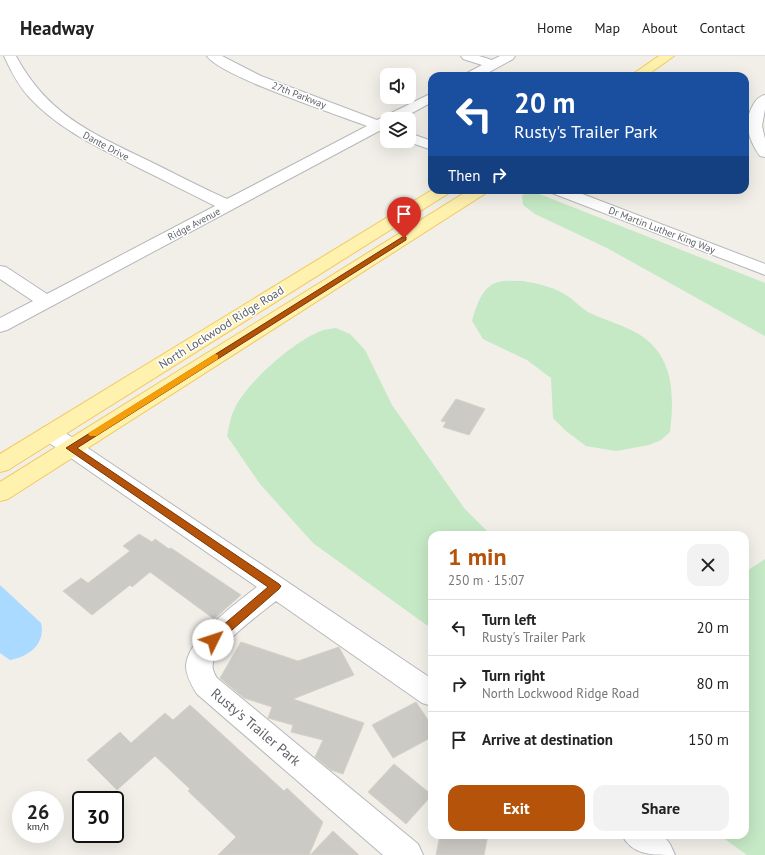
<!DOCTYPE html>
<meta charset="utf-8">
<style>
body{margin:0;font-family:"PT Sans",sans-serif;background:#f2f2f2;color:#222;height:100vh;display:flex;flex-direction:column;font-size:15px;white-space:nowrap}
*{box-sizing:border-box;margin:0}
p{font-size:13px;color:#767676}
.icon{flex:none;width:22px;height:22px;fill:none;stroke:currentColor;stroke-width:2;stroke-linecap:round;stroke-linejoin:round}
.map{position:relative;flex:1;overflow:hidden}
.sheet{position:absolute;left:428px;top:475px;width:321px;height:308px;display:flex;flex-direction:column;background:#fff;border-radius:12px;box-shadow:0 4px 16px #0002}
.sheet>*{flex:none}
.guide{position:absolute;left:428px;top:16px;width:321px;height:122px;border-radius:12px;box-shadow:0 4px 16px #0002;background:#1a4fa0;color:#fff;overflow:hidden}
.tools{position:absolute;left:380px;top:12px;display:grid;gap:8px}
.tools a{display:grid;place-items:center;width:36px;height:36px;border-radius:8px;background:#fff;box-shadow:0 4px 16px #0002;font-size:20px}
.speed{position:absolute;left:12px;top:735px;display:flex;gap:8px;font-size:20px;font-weight:700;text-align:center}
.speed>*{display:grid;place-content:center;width:52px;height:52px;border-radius:50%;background:#fff;box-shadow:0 4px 16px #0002;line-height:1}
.speed small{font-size:10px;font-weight:400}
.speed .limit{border:2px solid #111;border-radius:6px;background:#fff;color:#111}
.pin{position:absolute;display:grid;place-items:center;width:34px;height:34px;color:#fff;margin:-41px -17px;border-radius:50% 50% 50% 0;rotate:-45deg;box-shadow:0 0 4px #0007}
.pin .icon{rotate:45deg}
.me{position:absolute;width:44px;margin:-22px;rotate:49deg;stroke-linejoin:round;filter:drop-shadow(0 0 3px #0008)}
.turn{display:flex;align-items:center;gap:14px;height:84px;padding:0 20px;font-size:18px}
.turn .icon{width:52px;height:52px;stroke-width:2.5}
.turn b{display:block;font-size:28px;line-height:34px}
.then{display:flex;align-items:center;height:38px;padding:0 20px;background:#0003;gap:8px;font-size:15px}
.round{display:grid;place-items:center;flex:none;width:42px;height:42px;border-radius:12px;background:#f2f2f2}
.overview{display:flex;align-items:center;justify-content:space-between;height:68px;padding:0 20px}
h1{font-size:24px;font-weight:700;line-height:30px;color:#b45309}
.primary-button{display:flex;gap:8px;margin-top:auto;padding:8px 20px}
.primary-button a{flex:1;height:46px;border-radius:12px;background:#b45309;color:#fff;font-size:16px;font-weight:700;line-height:46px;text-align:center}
.primary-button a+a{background:#f2f2f2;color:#222}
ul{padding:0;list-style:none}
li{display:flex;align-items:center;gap:12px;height:56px;padding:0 20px;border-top:1px solid #e0e0e0}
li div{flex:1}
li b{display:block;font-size:15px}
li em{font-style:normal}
header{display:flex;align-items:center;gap:24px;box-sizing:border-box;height:56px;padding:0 20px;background:#fff;border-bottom:1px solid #e0e0e0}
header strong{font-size:19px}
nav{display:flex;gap:22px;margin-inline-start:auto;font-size:14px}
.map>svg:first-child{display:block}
</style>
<header>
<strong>Headway</strong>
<nav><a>Home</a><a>Map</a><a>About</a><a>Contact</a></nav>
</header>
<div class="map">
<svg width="765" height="799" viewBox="0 0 765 799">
<rect width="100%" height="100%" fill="#f1efe8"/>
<path fill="#c5e8c5" d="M531,136l11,3 223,88v53l-158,-88 -72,-34 -12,-9 -1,-10z
M523,225c16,3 32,6 46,16 7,5 12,11 19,15 14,7 29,11 43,18 42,20 44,60 39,102l-9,8 -12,5 -33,6 -30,-5 -20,-15 -13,-13 -2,-40 -24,-18 -44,-21 -11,-18c4,-14 10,-35 26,-39 7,-2 17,-1 25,-1z
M336,272l14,6 15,16 27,55 72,103 27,27h-59v94l-119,-86 -53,-59 -33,-48c2,-8 3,-18 7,-26 11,-26 60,-69 87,-79 4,-2 10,-2 15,-3z
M765,503v296h-18l-28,-20h26v-263z"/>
<path fill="#aadaff" d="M0,529l41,38c5,20 -12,34 -31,37l-10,-7z"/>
<path fill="#cccac5" stroke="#d6d1c6" d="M456,343l29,10 -16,26 -26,-8 3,-5 -5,-1z
M139,478l13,8 3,-3 14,10 2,-1 70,47 -27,24 -64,-47 -18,15 -2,-2 -38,30 -29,-24 18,-13 7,5 42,-32 -7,-5z
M241,586l57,19 41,-14 15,28 -61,24 71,24 -21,51 -12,-4 -16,-13 8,-17 -32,-8 2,-7 -25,-7 4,-11 -28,-9 -24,-20z
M416,646l16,24v11l-39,21 -21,-33z
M190,649l94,86 3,-3 36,34 -14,33h-91l18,-18 -48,-46 2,-2 -35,-33 -38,34 -30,-30 33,-28 11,11 34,-30 8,7z
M394,708l38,31 -26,29 -38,-32z
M333,775l26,24h-49z
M440,779h48l-4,20h-48z"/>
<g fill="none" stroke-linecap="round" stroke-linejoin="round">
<g stroke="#b5b8bc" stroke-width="2">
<path id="minor" d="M4,0h12c31,58 75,77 131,104 27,13 53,27 80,39l140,-73c-29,-11 -147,-50 -160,-70h15l39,20 116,44 55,-27v9l-31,17h-14v14l-8,-2 -372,199 -7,2v-14l33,-17 -33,-22v-13l6,1 41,27 168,-88c-26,-13 -51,-26 -76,-38 -39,-20 -80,-38 -110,-71 -11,-12 -18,-26 -25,-41z
M461,0h18l13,4 8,-4h15l-2,3 -31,17h-17l2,-3 15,-8 -19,-6z
M765,39v14l-3,17 3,13v18l-5,-1c-11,-15 -17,-34 -7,-51 3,-5 6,-9 12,-10z
M409,77l23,8v9l-26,-9h3z
M550,134h22l193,74v11l-213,-82z
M50,370l8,2 374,251v27l-10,-3 -146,-102c-18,14 -52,39 -62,59 -3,6 -1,12 3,18l201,166 5,11h-40l-186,-161c-5,-8 -11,-18 -11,-28 1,-27 50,-63 71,-79l-215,-149 -3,-5 3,-5z
M622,779h41l7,9 5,11c-24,0 -43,0 -53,-20z"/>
</g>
<g stroke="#f2c960" stroke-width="2">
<path id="major" d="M659,0h15l-28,20h-16z
M432,134h19l-2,3 -441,277 -8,2v-18z
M469,134h19l-2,3 -478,306 -8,2v-19z"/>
</g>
<use href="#minor" fill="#fff" fill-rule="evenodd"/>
<use href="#major" fill="#fff2af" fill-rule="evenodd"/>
</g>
<path fill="#b45309" stroke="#753606" d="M404,180l2,1v3l-329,208 202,136 2,2 -2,3 -62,54 -4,2 -4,-2 -1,-3 1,-3 59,-50 -202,-139z"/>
<path fill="#f59e0b" d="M215,298l3,1v4l-122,77h-6l-2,-2 2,-2z"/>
<g text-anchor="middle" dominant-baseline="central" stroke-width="3" stroke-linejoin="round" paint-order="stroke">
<g font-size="10" fill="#5f6368" stroke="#fff">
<text transform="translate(299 39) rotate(21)">27th Parkway</text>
<text transform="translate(106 90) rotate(28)">Dante Drive</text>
<text transform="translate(194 168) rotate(-28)">Ridge Avenue</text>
<text transform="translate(662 174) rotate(21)">Dr Martin Luther King Way</text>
</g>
<g font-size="12" fill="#5f6368" stroke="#fff">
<text transform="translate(221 271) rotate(-32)">North Lockwood Ridge Road</text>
</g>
<g font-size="14" fill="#5f6368" stroke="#fff">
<text transform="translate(256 671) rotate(40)">Rusty's Trailer Park</text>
</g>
</g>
</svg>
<div class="tools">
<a><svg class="icon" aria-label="sound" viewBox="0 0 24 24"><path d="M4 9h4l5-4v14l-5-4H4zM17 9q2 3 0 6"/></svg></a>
<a><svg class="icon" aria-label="layers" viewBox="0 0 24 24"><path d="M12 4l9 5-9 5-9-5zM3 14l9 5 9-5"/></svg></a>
</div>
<div class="speed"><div>26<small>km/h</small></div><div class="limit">30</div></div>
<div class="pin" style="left:404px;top:182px;background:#d93025"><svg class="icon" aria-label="arrive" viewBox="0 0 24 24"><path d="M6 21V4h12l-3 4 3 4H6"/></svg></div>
<svg class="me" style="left:213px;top:584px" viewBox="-20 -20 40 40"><circle r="19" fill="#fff"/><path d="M0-13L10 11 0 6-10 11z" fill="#b45309"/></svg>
<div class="guide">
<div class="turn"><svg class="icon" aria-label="left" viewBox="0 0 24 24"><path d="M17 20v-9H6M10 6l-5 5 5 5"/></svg><div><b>20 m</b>Rusty's Trailer Park</div></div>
<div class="then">Then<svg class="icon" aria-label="right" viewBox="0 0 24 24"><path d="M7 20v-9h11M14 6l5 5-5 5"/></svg></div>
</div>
<section class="sheet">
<div class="overview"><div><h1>1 min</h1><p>250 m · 15:07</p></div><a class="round"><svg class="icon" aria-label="close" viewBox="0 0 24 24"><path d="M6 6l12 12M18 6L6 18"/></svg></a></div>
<ul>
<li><svg class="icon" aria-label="left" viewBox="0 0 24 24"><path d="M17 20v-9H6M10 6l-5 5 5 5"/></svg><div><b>Turn left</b><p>Rusty's Trailer Park</p></div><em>20 m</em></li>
<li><svg class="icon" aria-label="right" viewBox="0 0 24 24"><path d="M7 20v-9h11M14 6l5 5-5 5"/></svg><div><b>Turn right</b><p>North Lockwood Ridge Road</p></div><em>80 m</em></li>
<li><svg class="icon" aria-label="arrive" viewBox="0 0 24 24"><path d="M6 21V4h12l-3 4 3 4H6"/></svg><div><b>Arrive at destination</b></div><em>150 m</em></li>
</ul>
<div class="primary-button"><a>Exit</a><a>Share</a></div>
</section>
</div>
